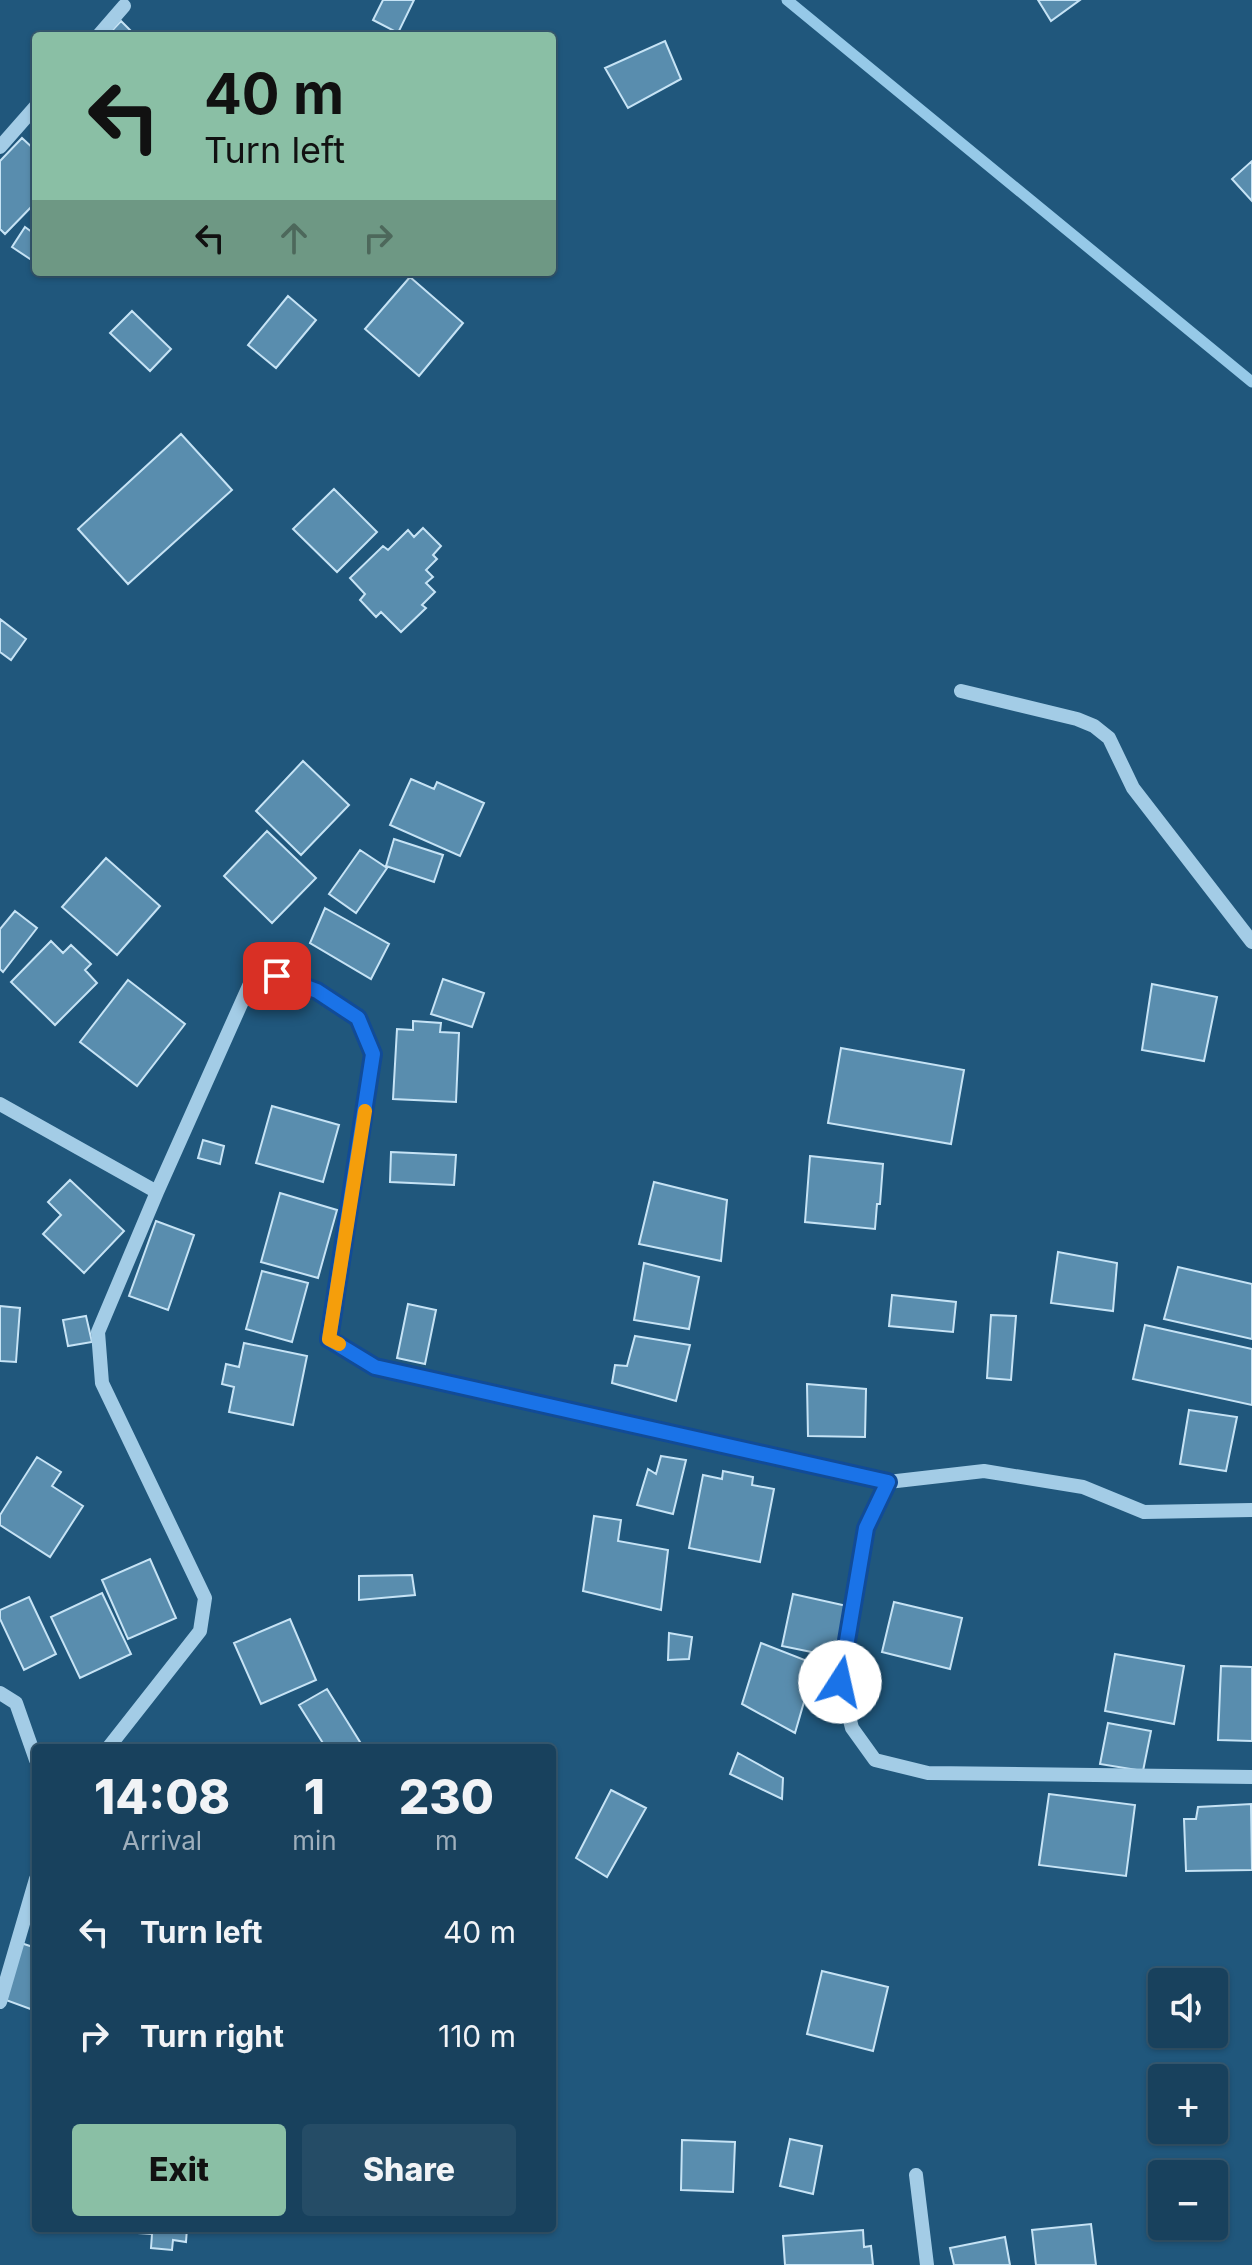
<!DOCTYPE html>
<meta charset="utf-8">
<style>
body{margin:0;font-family:Inter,sans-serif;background:#254c66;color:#f1f3f6;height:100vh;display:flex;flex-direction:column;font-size:30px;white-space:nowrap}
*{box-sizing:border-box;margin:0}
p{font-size:26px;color:#9fafbc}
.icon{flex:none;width:44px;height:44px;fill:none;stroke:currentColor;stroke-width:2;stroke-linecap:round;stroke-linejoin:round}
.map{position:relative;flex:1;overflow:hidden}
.side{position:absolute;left:32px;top:1744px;width:524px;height:488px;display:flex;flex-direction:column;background:#18415d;border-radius:8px;box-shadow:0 2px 6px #0004,0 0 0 2px #365a72}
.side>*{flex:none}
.guide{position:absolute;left:32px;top:32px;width:524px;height:244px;border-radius:8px;box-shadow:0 2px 6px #0004,0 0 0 2px #365a72;background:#8abfa5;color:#111;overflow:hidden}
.tools{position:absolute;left:1148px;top:1968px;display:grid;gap:16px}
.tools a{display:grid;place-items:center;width:80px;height:80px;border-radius:8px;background:#18415d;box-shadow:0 2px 6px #0004,0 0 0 2px #365a72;font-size:40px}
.pin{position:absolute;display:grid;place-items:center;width:68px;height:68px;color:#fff;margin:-34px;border-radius:16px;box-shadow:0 4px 12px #0006}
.me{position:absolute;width:88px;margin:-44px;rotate:10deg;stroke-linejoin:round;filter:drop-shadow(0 0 6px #0008)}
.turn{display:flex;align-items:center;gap:28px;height:168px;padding:0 40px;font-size:36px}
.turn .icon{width:104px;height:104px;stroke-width:2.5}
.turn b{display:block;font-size:56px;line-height:68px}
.lanes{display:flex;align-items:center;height:76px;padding:0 40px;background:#0003;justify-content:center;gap:40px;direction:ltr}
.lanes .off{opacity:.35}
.eta{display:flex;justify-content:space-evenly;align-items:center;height:136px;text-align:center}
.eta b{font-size:48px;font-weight:800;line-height:56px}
.button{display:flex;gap:16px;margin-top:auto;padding:16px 40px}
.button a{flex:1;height:92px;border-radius:8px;background:#8abfa5;color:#111;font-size:32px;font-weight:800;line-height:92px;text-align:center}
.button a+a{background:#254c66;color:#f1f3f6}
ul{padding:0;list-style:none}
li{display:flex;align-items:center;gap:24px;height:104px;padding:0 40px}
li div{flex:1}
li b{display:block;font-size:30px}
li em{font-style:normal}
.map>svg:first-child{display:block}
</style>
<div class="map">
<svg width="1252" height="2265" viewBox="0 0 1252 2265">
<rect width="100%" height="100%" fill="#20577c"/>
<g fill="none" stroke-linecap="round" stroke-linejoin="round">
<path stroke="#96c9e8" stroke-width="11" d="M787,0l465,382"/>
</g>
<path fill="#598dae" stroke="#c6e3f5" stroke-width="2" d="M383,0h31l-16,33 -25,-13z
M1038,0h42l-29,21z
M121,21l15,15h-29z
M665,41l16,38 -53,29 -23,-40z
M22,138l14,13v51l-31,32 -5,-5v-68z
M1252,161v40l-20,-22z
M25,227l11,8v28l-24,-16z
M410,277l53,46 -44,53 -54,-47z
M288,296l28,24 -40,48 -28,-23z
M132,311l39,38 -21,22 -40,-38z
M181,434l51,56 -104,94 -50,-55z
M334,489l43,43 -40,40 -44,-43z
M423,528l18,18 -8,9 4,4 -11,11 7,7 -7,6 9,9 -13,13 4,3 -25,24 -20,-20 -5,5 -16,-17 5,-6 -15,-16 33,-32 5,4 20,-20 6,7z
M0,619l26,20 -15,21 -11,-8z
M303,761l46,44 -48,50 -45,-44z
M411,779l23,10 3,-7 47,21 -24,53 -70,-31z
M267,831l49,47 -44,45 -48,-47z
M394,839l49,16 -9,27 -48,-16z
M360,850l27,18 -31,45 -27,-19z
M106,858l54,48 -43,49 -55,-48z
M325,908l64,36 -18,35 -61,-36z
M15,911l22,17 -34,44 -3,-3v-40z
M51,941l12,12 8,-8 20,19 -6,6 12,13 -42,42 -44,-43z
M443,979l41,14 -12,34 -41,-13z
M128,980l57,44 -48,62 -57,-44z
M1152,984l65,13 -13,64 -62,-11z
M413,1021l28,2 -1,9 19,1 -3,69 -63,-3 4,-70 16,1z
M841,1048l123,22 -13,74 -123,-21z
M272,1106l67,19 -16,57 -67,-19z
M203,1140l21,6 -4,18 -22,-6z
M391,1152l65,3 -2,30 -64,-3z
M810,1156l73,8 -3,40h-3l-2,25 -70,-7z
M70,1180l54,51 -40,42 -41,-39 18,-19 -13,-13z
M654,1182l73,18 -6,61 -82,-17z
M280,1193l57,17 -19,68 -57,-16z
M156,1221l38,14 -26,75 -39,-14z
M1058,1252l59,11 -4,48 -62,-8z
M644,1263l55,14 -10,52 -55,-9z
M1178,1267l74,17v55l-88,-20z
M262,1271l46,12 -16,59 -46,-13z
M892,1295l64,7 -3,30 -64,-6z
M408,1304l28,6 -11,54 -28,-6z
M0,1306l20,2 -4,54 -16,-1z
M991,1315l25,1 -5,64 -24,-2z
M86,1316l6,26 -24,4 -5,-26z
M1145,1325l107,24v56l-119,-26z
M635,1336l55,9 -14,56 -64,-18 3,-18 12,1z
M244,1343l63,13 -14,69 -64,-13 5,-25 -12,-3 4,-20 13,3z
M807,1384l59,5 -1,48 -57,-1z
M1189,1410l48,7 -11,54 -46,-7z
M661,1456l25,4 -13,54 -36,-9 11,-36 8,5z
M37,1457l24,15 -9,14 31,20 -33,51 -50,-32v-10z
M723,1471l30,6 -1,8 22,4 -14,73 -71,-14 14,-73 19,4z
M594,1516l27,4 -3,21 50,9 -7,60 -78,-19z
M150,1559l26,59 -48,21 -26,-59z
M412,1575l3,20 -56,5v-24z
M102,1593l29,61 -51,24 -29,-61z
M793,1594l54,12 -11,51 -54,-11z
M29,1597l27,57 -32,16 -24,-51v-9z
M894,1602l68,16 -12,51 -68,-17z
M290,1619l26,61 -55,24 -27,-61z
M669,1633l23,4 -3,22 -21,1z
M761,1643l54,21 -20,69 -53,-29z
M1115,1654l69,12 -10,58 -69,-13z
M1221,1666l31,1v74l-34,-1z
M327,1689l33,53 -10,6h-24l-27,-43z
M1108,1723l43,8 -8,40 -43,-7z
M738,1753l45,25 -1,21 -52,-25z
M611,1790l35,18 -39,69 -31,-19z
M1049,1794l86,11 -9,71 -87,-11z
M1251,1804l1,66 -66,1 -2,-52h12l2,-12z
M21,1943l15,5v63l-33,-12z
M822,1971l66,16 -15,64 -66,-17z
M790,2139l32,7 -9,48 -33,-8z
M682,2140l53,2 -2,50 -52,-2z
M1091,2224l5,41h-60l-4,-35z
M124,2228h63l-1,14 -13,-2 -1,10 -21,-2 1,-14 -28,-2z
M863,2230l1,17 7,-1 2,19h-88l-2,-29z
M1005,2237l5,28h-56l-4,-17z"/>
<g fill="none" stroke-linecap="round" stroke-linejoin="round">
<path stroke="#a3cce6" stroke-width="14" d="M98,36l26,-30
M0,147l36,-41
M961,691l116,28 17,7 15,12 24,50 119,154
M0,1104l157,88
M888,1482l96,-11 99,16 61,25 108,-2
M0,1693l16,10 20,57
M108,1748l92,-117 5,-33 -103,-215 -4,-51 59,-140 100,-224 60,23 41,27 15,36 -44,285 46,28 513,115 -22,46 -26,154 12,46 23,32 53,13 324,4
M0,2002l36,-123
M916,2175l11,90"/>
</g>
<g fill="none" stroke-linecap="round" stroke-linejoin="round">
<g stroke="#114b97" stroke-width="20">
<path id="route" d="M277,976l40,15 41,27 15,36 -44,285 46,28 513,115 -22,46 -26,154"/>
</g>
<use href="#route" stroke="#1a73e8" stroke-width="14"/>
<path stroke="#f59e0b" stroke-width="14" d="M339,1344l-10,-5 36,-228"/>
</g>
</svg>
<div class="tools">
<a><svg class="icon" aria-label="sound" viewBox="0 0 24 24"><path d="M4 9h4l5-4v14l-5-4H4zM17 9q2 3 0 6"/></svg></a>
<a>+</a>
<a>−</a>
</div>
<div class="pin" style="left:277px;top:976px;background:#d93025"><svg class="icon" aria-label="arrive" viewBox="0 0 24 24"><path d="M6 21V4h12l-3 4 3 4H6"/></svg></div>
<svg class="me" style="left:840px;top:1682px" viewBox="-20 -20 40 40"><circle r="19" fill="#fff"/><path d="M0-13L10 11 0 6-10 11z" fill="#1a73e8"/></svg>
<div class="guide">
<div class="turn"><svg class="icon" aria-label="left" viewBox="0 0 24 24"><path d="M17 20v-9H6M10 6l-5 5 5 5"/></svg><div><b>40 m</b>Turn left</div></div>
<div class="lanes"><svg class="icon" aria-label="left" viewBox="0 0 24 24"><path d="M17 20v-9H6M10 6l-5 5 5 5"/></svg><svg class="icon off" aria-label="ahead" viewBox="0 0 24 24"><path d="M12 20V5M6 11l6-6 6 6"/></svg><svg class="icon off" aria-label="right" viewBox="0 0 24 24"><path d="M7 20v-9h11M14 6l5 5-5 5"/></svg></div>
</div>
<section class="side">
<div class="eta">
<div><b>14:08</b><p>Arrival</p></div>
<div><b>1</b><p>min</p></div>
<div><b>230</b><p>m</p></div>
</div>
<ul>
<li><svg class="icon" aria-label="left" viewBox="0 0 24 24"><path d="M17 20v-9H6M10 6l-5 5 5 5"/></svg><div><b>Turn left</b></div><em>40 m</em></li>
<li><svg class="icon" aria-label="right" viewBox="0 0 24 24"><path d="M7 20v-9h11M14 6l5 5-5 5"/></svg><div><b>Turn right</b></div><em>110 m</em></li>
</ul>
<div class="button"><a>Exit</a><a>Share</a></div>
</section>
</div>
